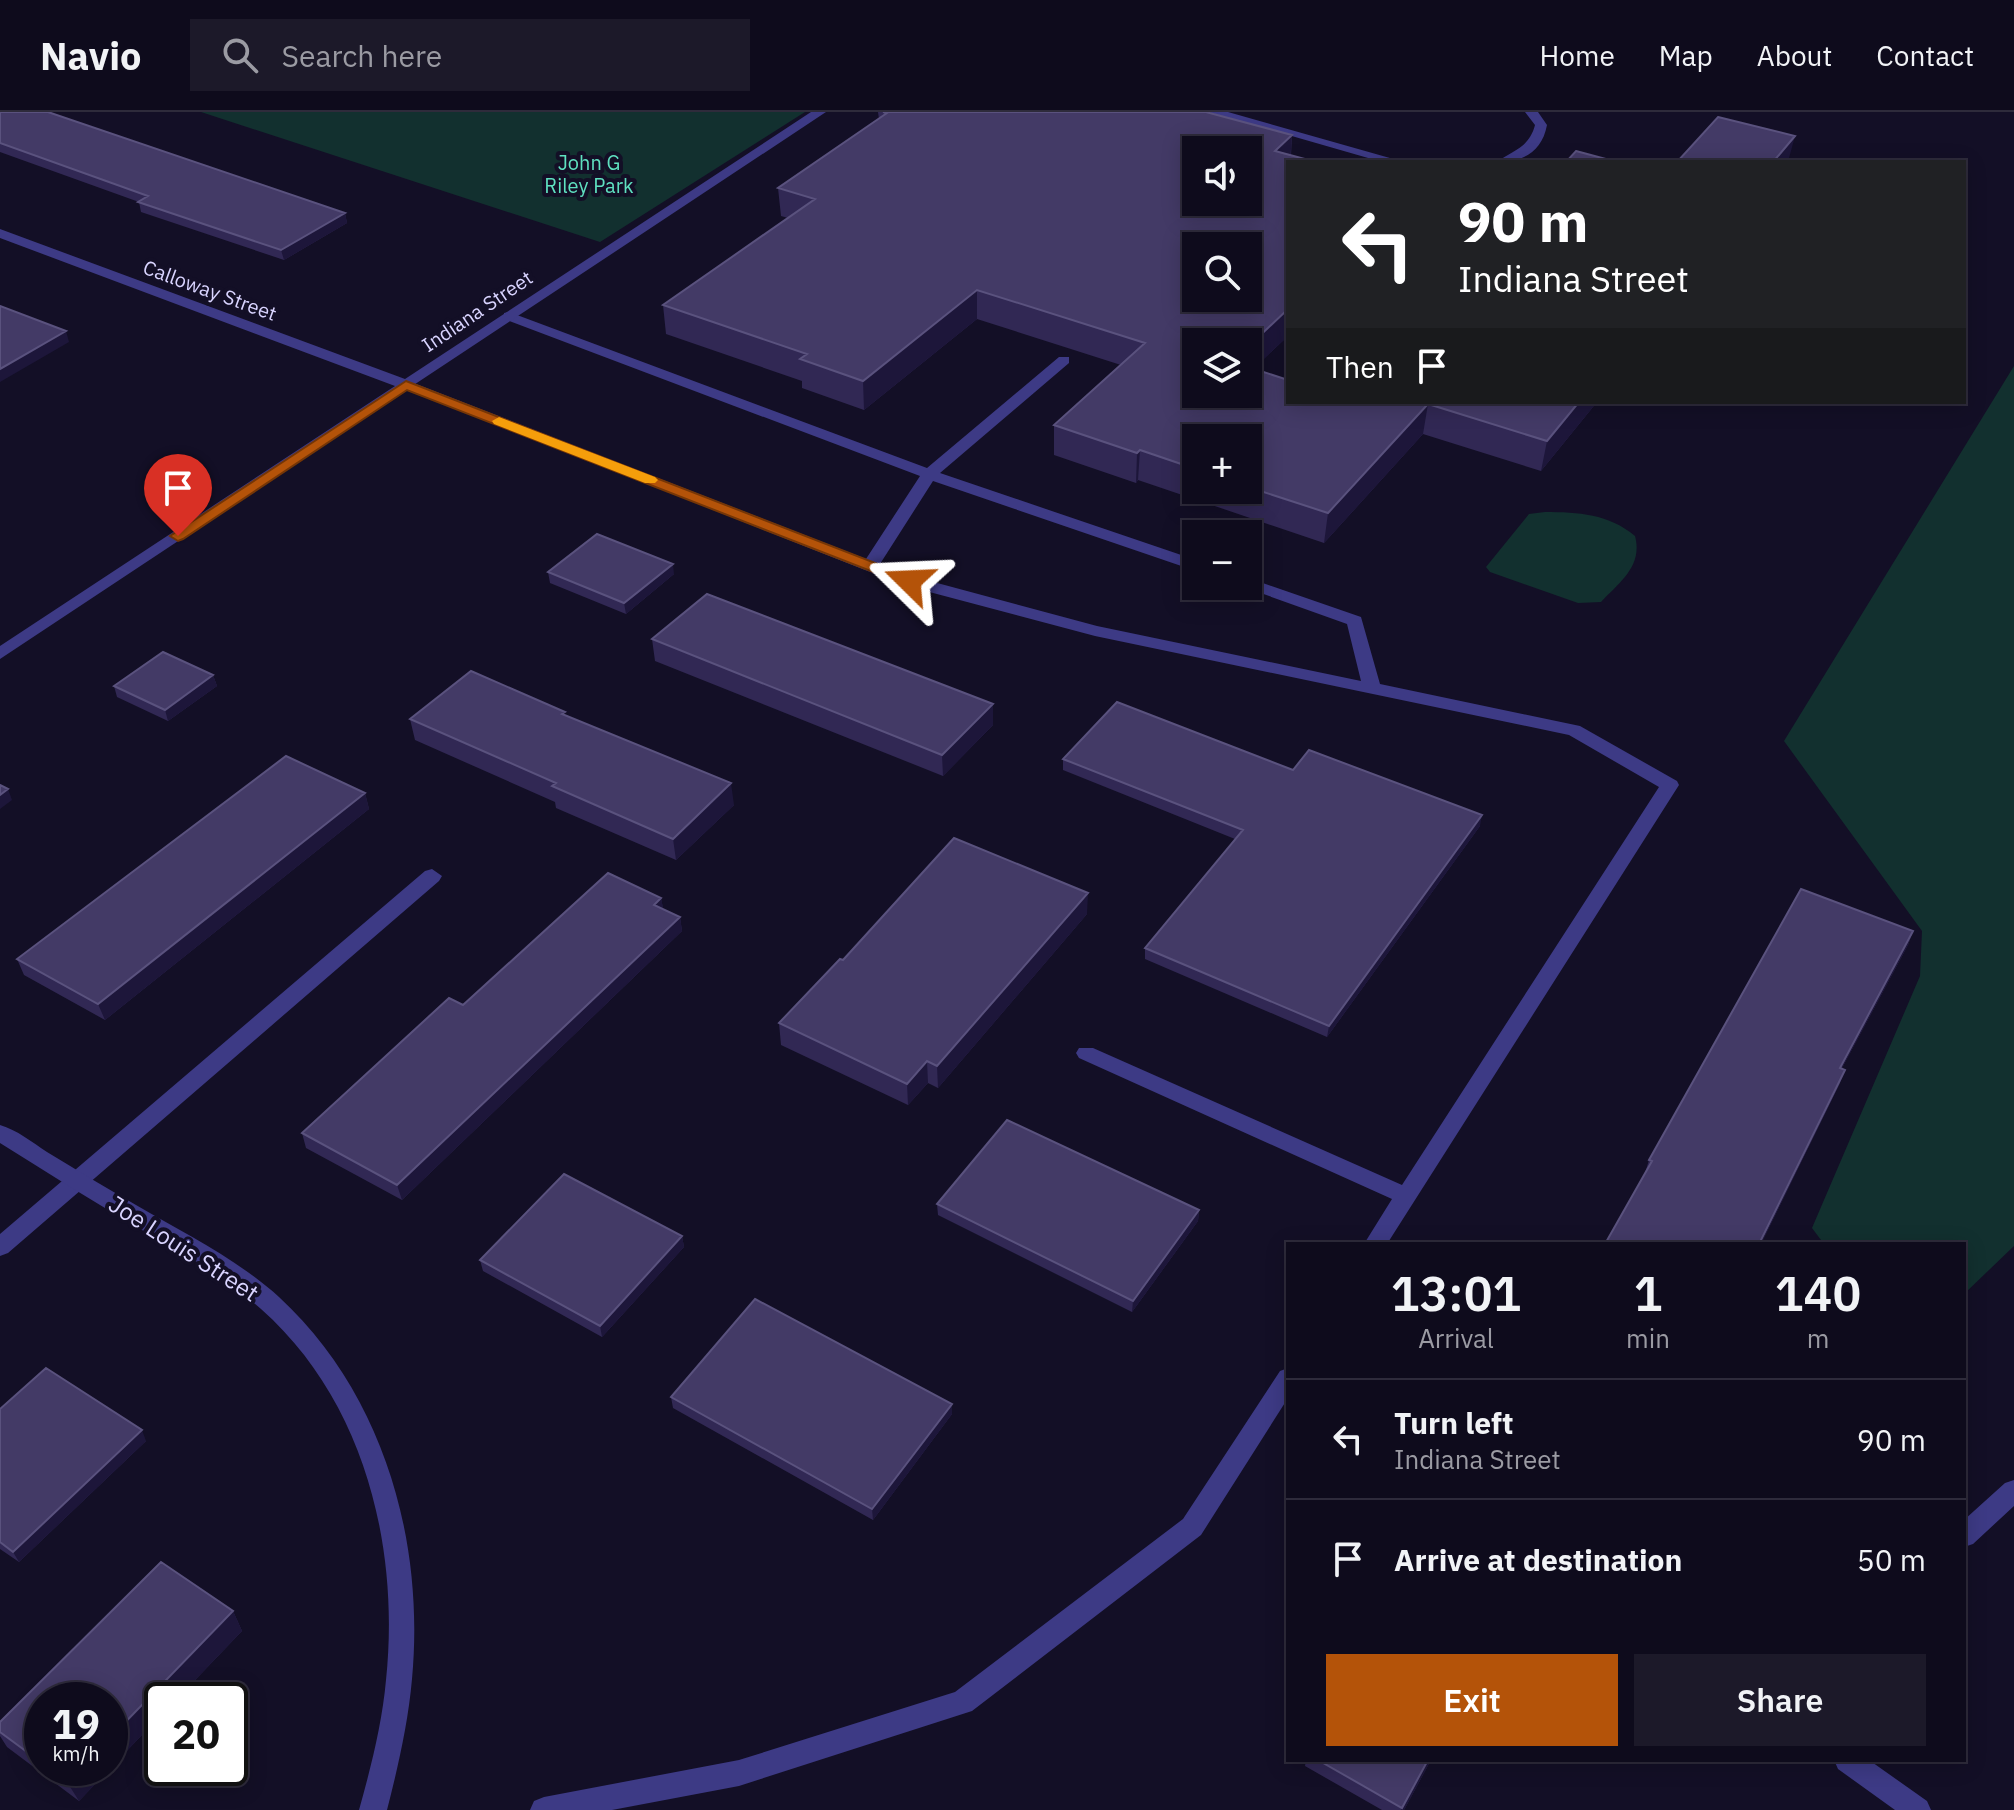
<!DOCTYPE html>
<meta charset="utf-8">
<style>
body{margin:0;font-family:"IBM Plex Sans",sans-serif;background:#1c1929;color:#f1f3f6;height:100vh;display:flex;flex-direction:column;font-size:30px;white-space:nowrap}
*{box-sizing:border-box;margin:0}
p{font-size:26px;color:#9b9ba3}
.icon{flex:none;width:44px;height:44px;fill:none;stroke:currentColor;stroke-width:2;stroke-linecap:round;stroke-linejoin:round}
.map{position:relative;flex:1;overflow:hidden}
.side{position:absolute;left:1286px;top:1130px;width:680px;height:520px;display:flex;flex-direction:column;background:#0e0b1c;border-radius:0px;box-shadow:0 4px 20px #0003,0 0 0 2px #2e2b3b}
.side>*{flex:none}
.top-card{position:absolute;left:1286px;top:48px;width:680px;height:244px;border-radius:0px;box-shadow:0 4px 20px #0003,0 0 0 2px #2e2b3b;background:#202124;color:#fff;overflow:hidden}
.fabs{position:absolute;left:1182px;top:24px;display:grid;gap:16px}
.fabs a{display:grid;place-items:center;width:80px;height:80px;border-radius:0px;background:#0e0b1c;box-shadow:0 4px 20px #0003,0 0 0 2px #2e2b3b;font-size:40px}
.speed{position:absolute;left:24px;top:1570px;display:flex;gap:16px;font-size:40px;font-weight:700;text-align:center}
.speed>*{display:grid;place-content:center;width:104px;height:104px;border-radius:50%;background:#0e0b1c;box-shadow:0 4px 20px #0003,0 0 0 2px #2e2b3b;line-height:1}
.speed small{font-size:20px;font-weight:400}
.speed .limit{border:4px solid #111;border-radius:12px;background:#fff;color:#111}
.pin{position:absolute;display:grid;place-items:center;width:68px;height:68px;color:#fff;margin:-82px -34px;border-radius:50% 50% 50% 0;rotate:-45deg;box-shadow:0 0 8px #0007}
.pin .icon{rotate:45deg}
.me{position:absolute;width:88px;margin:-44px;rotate:291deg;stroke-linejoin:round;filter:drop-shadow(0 0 6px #0008)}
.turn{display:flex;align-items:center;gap:28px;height:168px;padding:0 40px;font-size:36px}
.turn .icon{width:104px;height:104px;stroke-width:2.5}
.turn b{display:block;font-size:56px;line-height:68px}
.then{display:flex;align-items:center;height:76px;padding:0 40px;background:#0003;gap:16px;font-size:30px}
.eta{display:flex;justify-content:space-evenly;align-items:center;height:136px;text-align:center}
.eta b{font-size:48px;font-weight:600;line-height:56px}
.button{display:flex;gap:16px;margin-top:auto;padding:16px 40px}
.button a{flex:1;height:92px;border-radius:0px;background:#b45309;color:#fff;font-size:32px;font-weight:600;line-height:92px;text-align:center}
.button a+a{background:#1c1929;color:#f1f3f6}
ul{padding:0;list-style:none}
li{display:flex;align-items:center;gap:24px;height:120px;padding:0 40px;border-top:2px solid #2e2b3b}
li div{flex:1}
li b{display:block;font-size:30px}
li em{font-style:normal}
header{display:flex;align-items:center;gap:48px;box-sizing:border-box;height:112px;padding:0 40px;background:#0e0b1c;border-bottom:2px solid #2e2b3b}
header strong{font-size:38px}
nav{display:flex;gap:44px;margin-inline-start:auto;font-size:28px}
.search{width:560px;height:72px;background:#1c1929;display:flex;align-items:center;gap:20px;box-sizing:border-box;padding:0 28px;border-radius:0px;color:#9b9ba3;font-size:30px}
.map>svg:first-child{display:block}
</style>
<header>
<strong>Navio</strong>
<div class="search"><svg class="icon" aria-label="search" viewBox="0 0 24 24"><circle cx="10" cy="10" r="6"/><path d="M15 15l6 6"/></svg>Search here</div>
<nav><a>Home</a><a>Map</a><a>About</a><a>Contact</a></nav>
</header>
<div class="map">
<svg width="2014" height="1698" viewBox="0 0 2014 1698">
<rect width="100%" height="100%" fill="#130f26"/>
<path fill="#12302f" d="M201,0h604l-205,130z
M2014,254v880l-50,48v-50h-140l-12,-16 108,-252 2,-45 -138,-190z
M1545,400c33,0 64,2 90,24 8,30 -15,46 -34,66l-23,1 -88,-31 -4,-5 43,-53z"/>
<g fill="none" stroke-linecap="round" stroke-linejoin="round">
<path fill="#3d3a85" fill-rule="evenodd" d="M1208,0h20l176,50h-22z
M1525,0h13l9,13c-5,27 -24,37 -50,37 16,-12 32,-14 38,-37z
M509,200l418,156 132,-111h10v6l-129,110 256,87v11l-263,-90 -53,83 35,13 182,49 264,55 -14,-57 -106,-38h7v-7l6,1 107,37 19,67 200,42 97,55 2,4 -292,459h-23l28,-45 -313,-141 -3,-5 3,-5h14l309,137 257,-398 -90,-52 -474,-99 -192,-51 -505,-200 3,-3h10l455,177 54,-83 -416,-157v-6z
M432,757l10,7 -3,5 -431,372 -8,3v-22l425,-363z
M1288,1256v30l-87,137 -229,176 -233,75 -127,24h-82l4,-9 10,-4 195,-37 216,-68 228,-173 97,-148z
M2014,1368v26l-41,38 -9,3v-27l41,-37z
M1834,1648h35l58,41 4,9h-36l-57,-41z"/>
<path fill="#3d3a85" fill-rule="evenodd" d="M811,0h15l-826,547v-13l395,-260 -395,-148v-9l405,150z
M0,1013c17,5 32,17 47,27 30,18 59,36 89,53 48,28 101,54 143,92 104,96 146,243 133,382 -4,45 -14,88 -25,131h-28c12,-43 23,-86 27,-130 14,-134 -22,-280 -125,-371 -38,-33 -83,-58 -126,-83 -46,-27 -90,-55 -135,-83z"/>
</g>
<path fill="#312854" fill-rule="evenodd" d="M0,0l345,101 2,10 -63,37 -143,-48 -2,-10 -139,-50z
M878,0h328l86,23 -1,20 -3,7v174l-35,33 35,33h309l-56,69 -118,-37 -99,109 -186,-63 -2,3 -82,-28v-30l67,-60 -144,-46 -113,91 -62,-22v-7l-136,-47 -3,-29 125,-87 -7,-2 -3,-28 101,-69zM1196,326h52v52h-52z
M548,460l126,2 -48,40 -76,-31z
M652,527l341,65v21l-50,51 -288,-115z
M213,563l4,11 -49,35 -51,-24 -3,-11z
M565,603l169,90 -58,55 -120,-52 -1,-6 -140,-62 -5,-21z
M1063,647l230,11 187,56 -153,211 -182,-78v-11l90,-109 -172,-69z
M365,681l4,16 -264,211 -81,-45 -7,-16z
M661,786l2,11 17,8 2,14 -280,269 -96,-52 -4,-15 161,-128z
M1087,802l-149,174 -10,-5 -20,22 -127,-60 -2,-22 64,-63z
M1913,819l-5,14 -66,123 -2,15 -79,161h-156l40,-71 4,-13z
M937,1092l262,6 -1,11 -66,91 -194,-97z
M682,1124l2,11 -82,90 -119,-66 -3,-11z
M671,1285l281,17 -79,106 -200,-112z
M0,1297l146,32 -127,121 -19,-13z
M161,1450l72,49 9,20 -66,69h-14v14l-83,87 -72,-54 -7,-11v-14zM42,1588h68v68h-68z
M1306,1648h125l-27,50h-22l-77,-44z"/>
<path fill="#1d163a" d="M1292,23l-2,27 -15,-11z
M1795,24l-7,26h-15z
M345,101l2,10 -63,37 -3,-10z
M977,178v29l-113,91 -1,-29z
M1288,197v27l-40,38v-27z
M66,219l3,11 -69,40v-13z
M1579,290h18l-56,69 6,-30z
M1428,292l-5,30 -99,109 4,-30z
M1140,338l-2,30 -2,3 1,-30z
M673,452l1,10 -48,40 -2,-11z
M213,563l4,11 -49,35 -3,-11z
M993,592v21l-50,51 -1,-21z
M731,671l3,22 -58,55 -3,-21z
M8,677l4,11 -12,9v-14z
M365,681l4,16 -264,211 -7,-16z
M1482,703l-2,11 -153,211 2,-11z
M1088,781l-1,21 -149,174 -1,-22z
M661,786l3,14 -10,-7z
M680,805l2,14 -280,269 -5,-15z
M1913,819l-5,14 -73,136 5,-13z
M927,949l1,22 -20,22 -1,-21z
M1845,958l-5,13 -79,161h-2z
M1199,1098l-1,11 -66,91 1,-11z
M682,1124l2,11 -82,90 -2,-11z
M952,1292v10l-79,106 -1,-11z
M142,1318l4,11 -127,121 -6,-10z
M233,1499l9,20 -66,69h-14v14l-83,87 -12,-19 14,-14h29v-30z
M1428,1648h3l-27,50h-3z"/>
<path fill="#433a66" stroke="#5a527e" stroke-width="2" fill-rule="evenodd" d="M0,0h48l297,101 -64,37 -143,-48 10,-6 -148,-53z
M883,0h323l86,23 -17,16 41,11h-28v147l-40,38v-5h-52v52h52v-27l40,13v22h291l-32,39 -119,-37 -100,109 -80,-26v-49h-52v31l-56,-19 -3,3 -83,-28 91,-82 -168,-53 -114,91 -63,-22 7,-5 -144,-49 152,-106 -37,-11 109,-75zM1196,38h52v52h-52zM1196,134h52v52h-52z
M1718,5l77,19 -22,26h-96z
M1576,39l41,11h-51z
M0,194l66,25 -66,38z
M597,422l76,30 -49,39 -76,-31z
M707,482l286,110 -51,51 -290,-116z
M163,540l50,23 -48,35 -51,-24z
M471,559l94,41 -3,2 169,69 -58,56 -121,-53 4,-3 -146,-64z
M1117,590l176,68 16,-20 173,65 -153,211 -184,-78 98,-118 -180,-71z
M286,644l79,37 -267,211 -81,-45z
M0,673l8,4 -8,6z
M954,726l134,55 -151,173 -10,-5 -20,23 -128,-61 61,-64 3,1z
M608,761l53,25 -7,7 26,12 -283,268 -95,-52 147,-135 14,7z
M1801,777l112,42 -73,137 5,2 -86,174h-154l47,-83 -3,-1z
M1007,1008l192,90 -66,91 -196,-97z
M564,1062l118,62 -82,90 -120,-66z
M755,1187l197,105 -80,105 -201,-112z
M46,1256l96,62 -129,122 -13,-10v-133z
M161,1450l72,49 -123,127v-38h-68v63l-42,-31v-10z
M1318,1648h110l-26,48z
M49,1656h32l-14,14z"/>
<path fill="#b45309" stroke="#753606" stroke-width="2" d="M406,269l508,197 3,3 -3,3h-10l-497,-194 -224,149 -5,2 -8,-5z"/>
<path fill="#f59e0b" d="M499,305l156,60 3,3 -3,3h-10l-151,-59 -2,-3z"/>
<g text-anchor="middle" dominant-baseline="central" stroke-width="8" stroke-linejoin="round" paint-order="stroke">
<g font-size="20" fill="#5fe0c0" stroke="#130f26">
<text x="589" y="50">John G<tspan x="589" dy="23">Riley Park</tspan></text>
</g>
<g font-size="20" fill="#d9d4ff" stroke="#130f26">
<text transform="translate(210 178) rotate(20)">Calloway Street</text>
<text transform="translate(477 199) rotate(-34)">Indiana Street</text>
</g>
<g font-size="24" fill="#d9d4ff" stroke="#130f26">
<text transform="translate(184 1136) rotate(33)">Joe Louis Street</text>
</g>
</g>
</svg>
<div class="fabs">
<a><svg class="icon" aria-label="sound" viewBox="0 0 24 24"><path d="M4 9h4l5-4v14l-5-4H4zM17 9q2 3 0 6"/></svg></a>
<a><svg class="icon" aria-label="search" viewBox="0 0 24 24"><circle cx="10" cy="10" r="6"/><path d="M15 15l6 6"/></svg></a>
<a><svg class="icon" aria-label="layers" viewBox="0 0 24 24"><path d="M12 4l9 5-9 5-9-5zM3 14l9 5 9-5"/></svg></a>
<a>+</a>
<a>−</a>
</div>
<div class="speed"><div>19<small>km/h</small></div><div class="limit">20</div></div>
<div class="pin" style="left:178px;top:424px;background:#d93025"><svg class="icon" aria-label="arrive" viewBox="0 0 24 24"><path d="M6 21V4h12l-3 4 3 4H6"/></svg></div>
<svg class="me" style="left:909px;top:469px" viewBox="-20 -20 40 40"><path d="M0-17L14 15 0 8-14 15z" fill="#b45309" stroke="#fff" stroke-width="4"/></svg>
<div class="top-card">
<div class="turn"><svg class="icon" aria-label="left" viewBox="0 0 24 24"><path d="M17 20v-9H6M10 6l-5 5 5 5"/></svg><div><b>90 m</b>Indiana Street</div></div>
<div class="then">Then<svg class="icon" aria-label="arrive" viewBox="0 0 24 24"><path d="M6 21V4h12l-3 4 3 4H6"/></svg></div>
</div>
<section class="side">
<div class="eta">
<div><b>13:01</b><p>Arrival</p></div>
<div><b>1</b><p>min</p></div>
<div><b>140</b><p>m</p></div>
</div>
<ul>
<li><svg class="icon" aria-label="left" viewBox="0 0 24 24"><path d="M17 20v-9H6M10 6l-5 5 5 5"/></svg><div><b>Turn left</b><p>Indiana Street</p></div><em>90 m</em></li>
<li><svg class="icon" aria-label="arrive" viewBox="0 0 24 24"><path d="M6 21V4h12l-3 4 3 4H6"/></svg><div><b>Arrive at destination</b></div><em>50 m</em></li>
</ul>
<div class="button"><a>Exit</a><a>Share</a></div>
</section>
</div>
